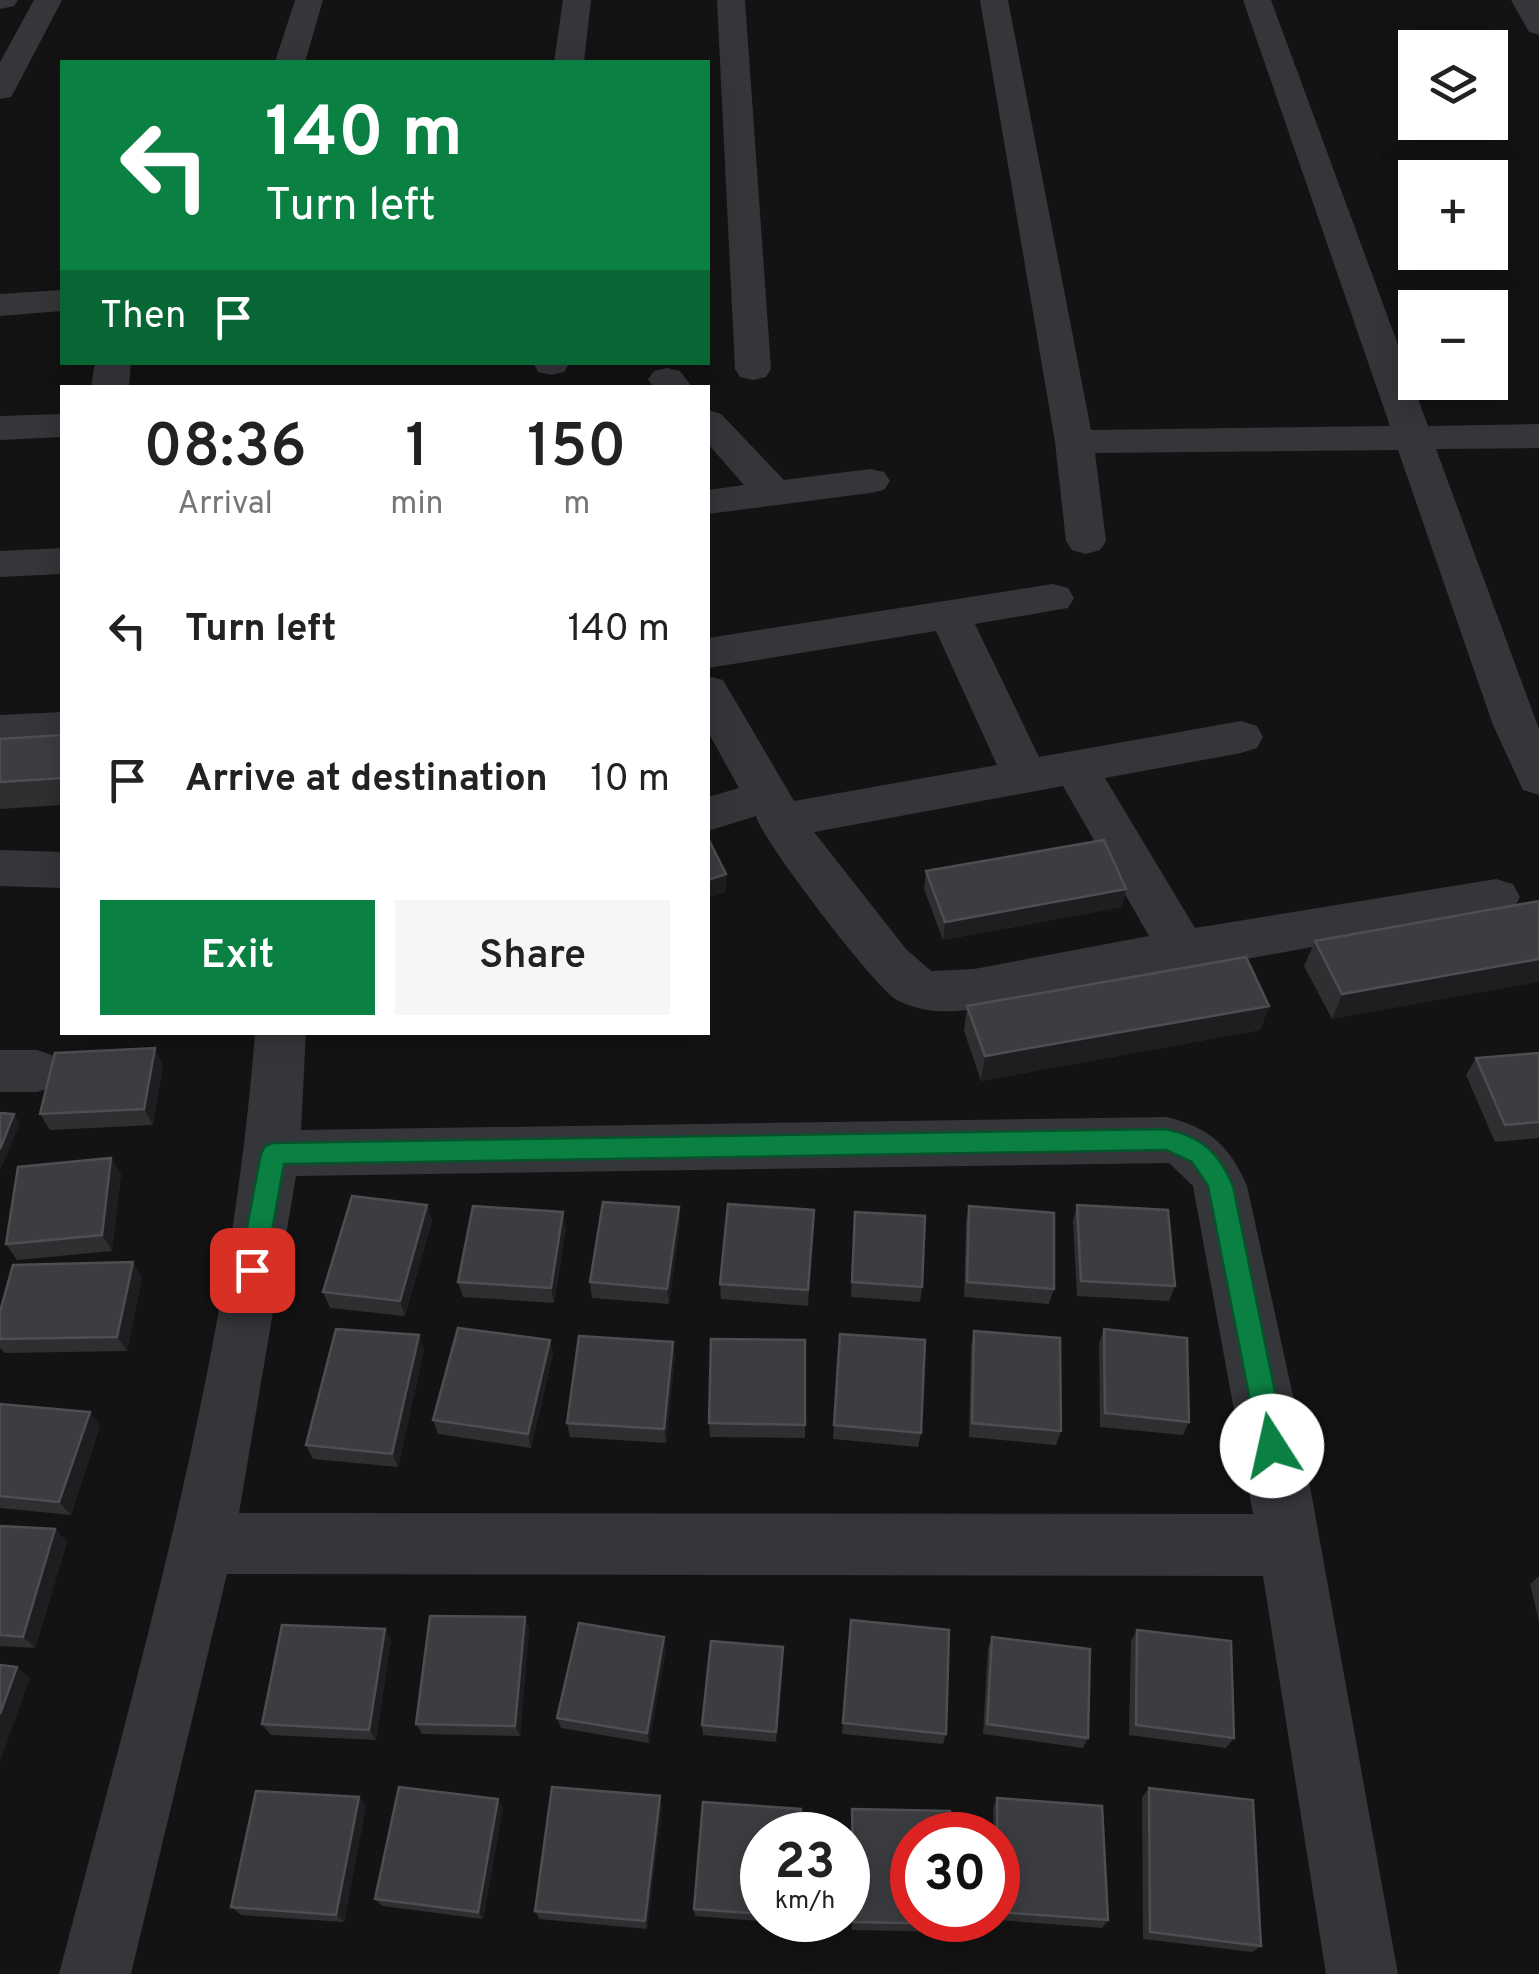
<!DOCTYPE html>
<meta charset="utf-8">
<style>
body{margin:0;font-family:Overpass,sans-serif;background:#f6f6f6;color:#222;height:100vh;display:flex;flex-direction:column;font-size:38px;white-space:nowrap}
*{box-sizing:border-box;margin:0}
p{font-size:32px;color:#767676}
.icon{flex:none;width:55px;height:55px;fill:none;stroke:currentColor;stroke-width:2;stroke-linecap:round;stroke-linejoin:round}
.map{position:relative;flex:1;overflow:hidden}
.side{position:absolute;left:60px;top:385px;width:650px;height:650px;display:flex;flex-direction:column;background:#fff;border-radius:0px;box-shadow:0 5px 25px #0003}
.side>*{flex:none}
.banner{position:absolute;left:60px;top:60px;width:650px;height:305px;border-radius:0px;box-shadow:0 5px 25px #0003;background:#0b8043;color:#fff;overflow:hidden}
.controls{position:absolute;left:1398px;top:30px;display:grid;gap:20px}
.controls a{display:grid;place-items:center;width:110px;height:110px;border-radius:0px;background:#fff;box-shadow:0 5px 25px #0003;font-size:50px}
.speed{position:absolute;left:740px;top:1812px;display:flex;gap:20px;font-size:50px;font-weight:700;text-align:center}
.speed>*{display:grid;place-content:center;width:130px;height:130px;border-radius:50%;background:#fff;box-shadow:0 5px 25px #0003;line-height:1}
.speed small{font-size:25px;font-weight:400}
.speed .limit{border:15px solid #d22;background:#fff;color:#111}
.pin{position:absolute;display:grid;place-items:center;width:85px;height:85px;color:#fff;margin:-42px;border-radius:20px;box-shadow:0 5px 15px #0006}
.me{position:absolute;width:110px;margin:-55px;rotate:350deg;stroke-linejoin:round;filter:drop-shadow(0 0 8px #0008)}
.turn{display:flex;align-items:center;gap:35px;height:210px;padding:0 40px;font-size:45px}
.turn .icon{width:130px;height:130px;stroke-width:2.5}
.turn b{display:block;font-size:70px;line-height:85px}
.then{display:flex;align-items:center;height:95px;padding:0 40px;background:#0003;gap:20px;font-size:38px}
.eta{display:flex;justify-content:space-evenly;align-items:center;height:170px;text-align:center}
.eta b{font-size:60px;font-weight:600;line-height:70px}
.cta{display:flex;gap:20px;margin-top:auto;padding:20px 40px}
.cta a{flex:1;height:115px;border-radius:0px;background:#0b8043;color:#fff;font-size:40px;font-weight:600;line-height:115px;text-align:center}
.cta a+a{background:#f6f6f6;color:#222}
ul{padding:0;list-style:none}
li{display:flex;align-items:center;gap:30px;height:150px;padding:0 40px}
li div{flex:1}
li b{display:block;font-size:38px}
li em{font-style:normal}
.map>svg:first-child{display:block}
</style>
<div class="map">
<svg width="1539" height="1974" viewBox="0 0 1539 1974">
<rect width="100%" height="100%" fill="#131314"/>
<g fill="none" stroke-linecap="round" stroke-linejoin="round">
<path fill="#343639" fill-rule="evenodd" d="M0,0h18l-4,6 -14,3z
M34,0h28l-47,90 -4,7 -11,2v-37z
M295,0h28l-18,62h-30z
M563,0h28l-7,62h-30z
M717,0h28l26,369 -5,8 -13,3 -13,-3 -5,-8z
M980,0h28l83,430 299,-4 -147,-426h28l157,426 111,-2v24l-103,1 103,280v66l-16,-5 -30,-65 -95,-275 -303,3 11,88 -6,9 -14,4 -14,-4 -6,-9 -11,-99z
M1511,0h28v35l-10,-3z
M62,290v21l-62,5v-22z
M95,362h36l-2,26h-38z
M533,362h36v2l-5,8 -13,3 -13,-3z
M667,368l13,3 13,17h-39l-6,-9 6,-8z
M708,410l13,4 63,66 86,-11 14,3 6,9 -6,9 -14,3 -162,21v-24l36,-5 -36,-41z
M62,414v23l-62,3v-24z
M62,548v26l-62,3v-26z
M1053,584l15,4 6,10 -6,10 -93,16 64,133 202,-36 16,5 6,11 -6,11 -16,5 -136,25 90,150 301,-49 17,5 7,13 -7,13 -539,99c-27,4 -52,4 -77,-9 -22,-12 -137,-163 -141,-184l-48,15v-34l31,-9 -31,-56v-56l15,4 71,121 203,-36 -61,-134 -228,37v-30zM1063,786l86,150 -175,33 -43,2 -25,-22 -92,-117z
M62,712v32l-62,3v-32z
M0,850l62,2v36l-62,-2z
M255,1032h51l-5,98 866,-13c43,11 63,29 80,69l50,228 101,560h-72l-63,-398 -1036,-2 -96,400h-72c81,-309 172,-621 196,-942zM1169,1163l24,23 60,328 -1014,-1 57,-337z
M0,1050h37l18,6 8,15 -8,15 -18,6h-37z"/>
</g>
<path fill="#2f2f32" d="M62,735v70l-62,4v-70z
M926,871l200,18 -4,18 -179,33 -19,-51z
M1539,901l-207,118 -28,-53 11,-25z
M967,1006h302l-9,24 -279,51 -17,-50z
M1539,1053v85l-44,4 -29,-67 10,-17z
M163,1065l-10,60 -103,5 -10,-16z
M111,1158l10,16 -9,77 -95,9 -11,-16z
M427,1205l5,16 -27,95 -75,-8 -7,-16z
M1077,1205l98,81 -6,15 -92,-5 -4,-75z
M969,1206l85,83 -5,15 -85,-7 2,-75z
M679,1207l1,16 -11,81 -77,-6 -2,-16z
M814,1210l-6,96 -87,-7 -1,-15z
M855,1212l67,75 -2,15 -69,-5z
M566,1228l-12,75 -91,-6 -5,-15z
M133,1262l9,16 -15,73 -122,2 -5,-5v-36z
M1104,1329l85,93 -6,13 -83,-8 -1,-83z
M974,1331l87,100 -5,14 -87,-8 2,-91z
M840,1334l81,99 -3,14 -85,-8z
M550,1340l3,14 -22,94 -93,-14 -5,-14z
M424,1350l-26,117 -85,-8 -7,-14z
M675,1356l-9,87 -96,-6 -3,-14z
M0,1404l100,22 -29,89 -71,-7z
M709,1423l96,2v13l-95,-1z
M0,1526l55,3 12,13 -32,106 -35,-2z
M1539,1576v45l-9,-37z
M525,1617l4,12 -9,107 -98,-2 -6,-10z
M851,1620l95,114 -3,10 -101,-10z
M385,1629l6,11 -15,100 -105,-5 -9,-11z
M1137,1630l97,108 -8,10 -97,-13 2,-94z
M992,1637l96,101 -5,10 -100,-14 5,-86z
M666,1649l-17,94 -88,-15 -4,-10z
M783,1659l-7,83 -73,-7 -1,-10z
M1149,1788l112,158 -9,6 -109,-13 -1,-142z
M359,1797l7,9 -22,116 -103,-7 -10,-8z
M997,1798l111,122 -6,8 -105,-8 1,-85h-4l-1,-27z
M662,1805l-15,124 -108,-10 -4,-8z
M503,1808l-20,111 -101,-13 -7,-7z
M852,1809l103,115 -4,8 -99,-2 -1,-112z
M762,1835v85h33l-1,4 -99,-8 -1,-7z"/>
<path fill="#1e1e20" d="M726,874v18l-18,6v-18z
M1126,889l-4,18 -179,33 2,-18z
M1539,959v23l-207,37 10,-25z
M1269,1006l-9,24 -279,51 4,-25z
M155,1048l8,17 -10,60 -9,-16z
M14,1114l6,9 -20,48v-22z
M111,1158l10,16 -9,77 -10,-16z
M427,1205l5,16 -27,95 -5,-15z
M679,1207l1,16 -11,81 -2,-15z
M563,1212l3,16 -12,75 -3,-15z
M133,1262l9,16 -15,73 -10,-14z
M419,1335l5,15 -26,117 -6,-13z
M550,1340l3,14 -22,94 -3,-14z
M673,1342l2,14 -9,87 -2,-14z
M90,1412l10,14 -29,89 -12,-13z
M55,1529l12,13 -32,106 -12,-11z
M525,1617l4,12 -9,107 -5,-10z
M385,1629l6,11 -15,100 -7,-10z
M664,1637l2,12 -17,94 -2,-10z
M17,1667l13,11 -30,84v-48z
M660,1796l2,9 -15,124 -2,-8z
M359,1797l7,9 -22,116 -8,-7z
M498,1799l5,9 -20,111 -5,-7z"/>
<path fill="#3c3d40" stroke="#4c4e52" stroke-width="2.5" d="M62,735v43l-62,4v-43z
M708,838l18,36 -18,6z
M1104,840l22,49 -181,33 -19,-51z
M1539,901v58l-197,35 -27,-53z
M1246,957l23,49 -284,50 -18,-50z
M155,1048l-11,61 -104,5 15,-61z
M1539,1053v69l-34,3 -29,-67z
M0,1113l14,1 -14,35z
M111,1158l-9,77 -96,9 12,-77z
M352,1196l75,9 -27,96 -77,-9z
M603,1202l76,5 -12,82 -77,-7z
M728,1204l86,6 -6,80 -88,-6z
M1077,1205l91,5 7,76 -94,-5z
M473,1206l90,6 -12,76 -93,-6z
M969,1206l85,7v76l-87,-7z
M855,1212l70,4 -3,71 -70,-5z
M133,1262l-16,75 -117,2v-27l13,-47z
M458,1328l92,12 -22,94 -95,-14z
M336,1329l83,6 -27,119 -86,-9z
M1104,1329l83,9 2,84 -84,-9z
M974,1331l86,7 1,93 -89,-8z
M840,1334l85,6 -4,93 -87,-8z
M579,1336l94,6 -9,87 -97,-6z
M711,1339l94,1v85l-96,-2z
M0,1404l90,8 -31,90 -59,-6z
M0,1526l55,3 -32,108 -23,-2z
M430,1616l95,1 -10,109 -99,-2z
M851,1620l98,10 -3,104 -103,-11z
M579,1623l85,14 -17,96 -90,-15z
M282,1625l103,4 -16,101 -107,-6z
M1137,1630l94,11 3,97 -98,-13z
M992,1637l98,12 -2,89 -101,-14z
M711,1641l72,6 -7,85 -74,-7z
M0,1665l17,2 -17,47z
M399,1787l99,12 -20,113 -103,-13z
M552,1787l108,9 -15,125 -110,-10z
M1149,1788l104,12 8,146 -111,-14z
M256,1791l103,6 -23,118 -105,-8z
M997,1798l105,8 6,114 -110,-8z
M703,1802l98,7 -1,26h-38v79l-68,-5z
M852,1809l98,2 1,24h-39v85h42l1,4 -101,-2z"/>
<path fill="#0b8043" stroke="#07532c" stroke-width="2.5" d="M1166,1129c36,8 53,23 67,57l53,260 -4,9 -10,4 -9,-4 -4,-9 -51,-260 -16,-24 -26,-12 -882,14 -19,106 -4,9 -9,3 -9,-3 -4,-9 22,-116 4,-8 8,-3z"/>
</svg>
<div class="controls">
<a><svg class="icon" aria-label="layers" viewBox="0 0 24 24"><path d="M12 4l9 5-9 5-9-5zM3 14l9 5 9-5"/></svg></a>
<a>+</a>
<a>−</a>
</div>
<div class="speed"><div>23<small>km/h</small></div><div class="limit">30</div></div>
<div class="pin" style="left:252px;top:1270px;background:#d93025"><svg class="icon" aria-label="arrive" viewBox="0 0 24 24"><path d="M6 21V4h12l-3 4 3 4H6"/></svg></div>
<svg class="me" style="left:1272px;top:1446px" viewBox="-20 -20 40 40"><circle r="19" fill="#fff"/><path d="M0-13L10 11 0 6-10 11z" fill="#0b8043"/></svg>
<div class="banner">
<div class="turn"><svg class="icon" aria-label="left" viewBox="0 0 24 24"><path d="M17 20v-9H6M10 6l-5 5 5 5"/></svg><div><b>140 m</b>Turn left</div></div>
<div class="then">Then<svg class="icon" aria-label="arrive" viewBox="0 0 24 24"><path d="M6 21V4h12l-3 4 3 4H6"/></svg></div>
</div>
<section class="side">
<div class="eta">
<div><b>08:36</b><p>Arrival</p></div>
<div><b>1</b><p>min</p></div>
<div><b>150</b><p>m</p></div>
</div>
<ul>
<li><svg class="icon" aria-label="left" viewBox="0 0 24 24"><path d="M17 20v-9H6M10 6l-5 5 5 5"/></svg><div><b>Turn left</b></div><em>140 m</em></li>
<li><svg class="icon" aria-label="arrive" viewBox="0 0 24 24"><path d="M6 21V4h12l-3 4 3 4H6"/></svg><div><b>Arrive at destination</b></div><em>10 m</em></li>
</ul>
<div class="cta"><a>Exit</a><a>Share</a></div>
</section>
</div>
